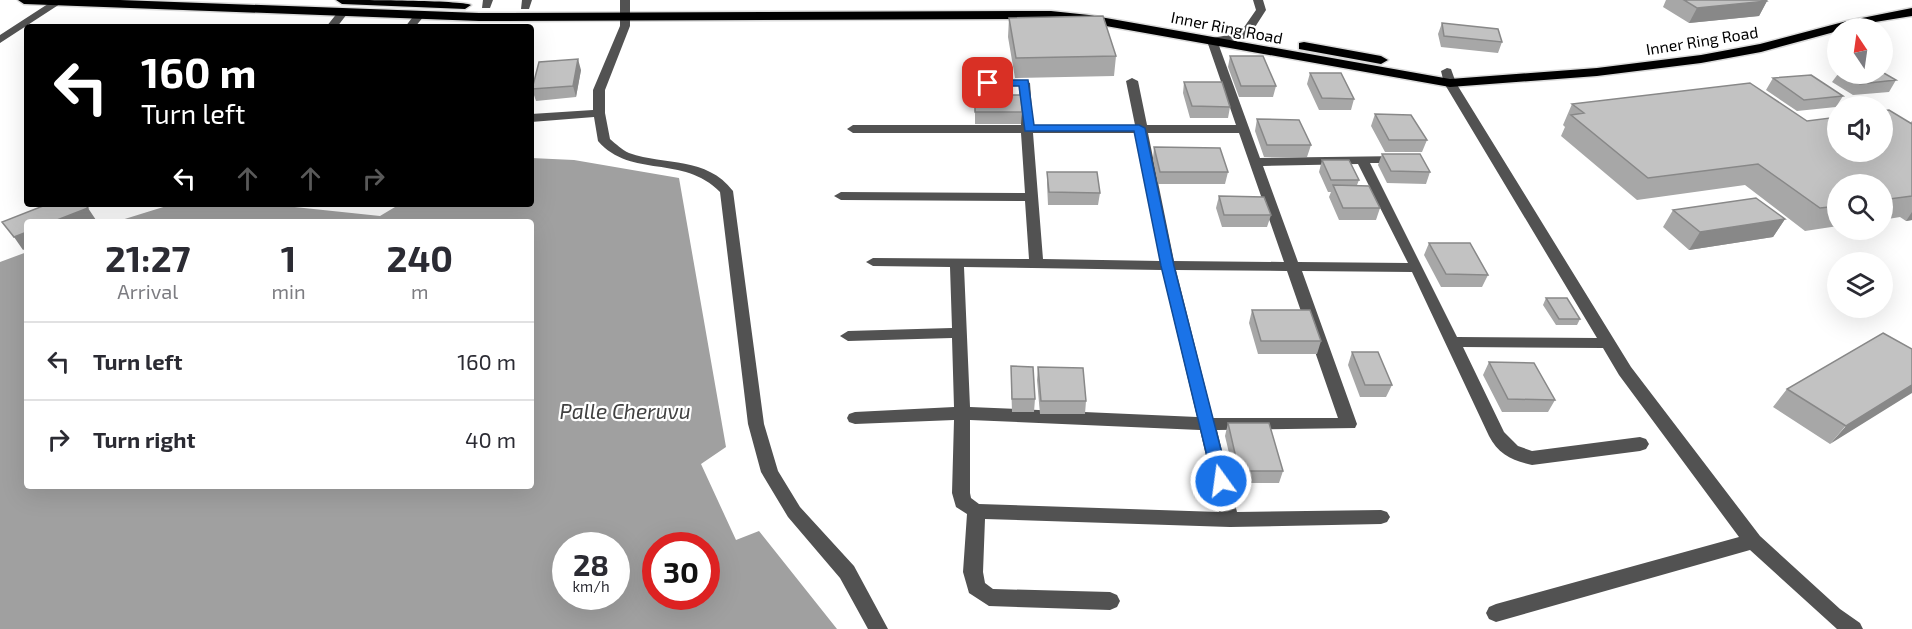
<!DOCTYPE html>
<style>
body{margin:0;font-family:"Exo 2",sans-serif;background:#f2f2f3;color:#2b2b33;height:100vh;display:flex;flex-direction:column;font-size:22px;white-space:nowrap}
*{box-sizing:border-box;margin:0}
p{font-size:20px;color:#7c7c81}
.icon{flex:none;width:33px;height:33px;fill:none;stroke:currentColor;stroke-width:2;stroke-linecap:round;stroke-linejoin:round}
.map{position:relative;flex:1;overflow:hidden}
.details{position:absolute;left:24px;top:219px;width:510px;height:270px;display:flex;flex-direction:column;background:#fff;border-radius:6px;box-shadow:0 6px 24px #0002}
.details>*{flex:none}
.guide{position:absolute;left:24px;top:24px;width:510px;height:183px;border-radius:6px;box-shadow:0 6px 24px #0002;background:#000;color:#fff;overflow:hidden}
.needle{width:39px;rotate:347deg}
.fabs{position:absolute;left:1827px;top:18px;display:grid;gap:12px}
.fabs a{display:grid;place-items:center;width:66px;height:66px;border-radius:50%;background:#fff;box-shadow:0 6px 24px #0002;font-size:30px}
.speed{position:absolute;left:552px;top:532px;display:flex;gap:12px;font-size:30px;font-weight:700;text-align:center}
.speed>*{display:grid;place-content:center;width:78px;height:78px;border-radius:50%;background:#fff;box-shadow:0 6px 24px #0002;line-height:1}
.speed small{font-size:15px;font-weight:400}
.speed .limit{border:9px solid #d22;background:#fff;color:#111}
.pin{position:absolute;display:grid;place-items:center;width:51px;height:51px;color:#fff;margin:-26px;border-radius:12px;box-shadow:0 3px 9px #0006}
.me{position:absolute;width:66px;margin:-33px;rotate:346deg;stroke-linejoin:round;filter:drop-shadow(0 0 4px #0008)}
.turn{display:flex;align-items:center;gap:21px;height:126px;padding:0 18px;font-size:27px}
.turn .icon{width:78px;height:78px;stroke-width:2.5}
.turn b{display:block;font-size:42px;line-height:51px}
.lanes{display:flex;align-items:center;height:57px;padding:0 18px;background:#0003;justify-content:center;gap:30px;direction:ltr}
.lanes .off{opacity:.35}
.eta{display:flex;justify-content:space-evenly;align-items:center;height:102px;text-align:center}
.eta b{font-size:36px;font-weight:700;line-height:42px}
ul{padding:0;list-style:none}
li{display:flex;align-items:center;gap:18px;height:78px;padding:0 18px;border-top:2px solid #e1e1e2}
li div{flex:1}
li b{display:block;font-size:22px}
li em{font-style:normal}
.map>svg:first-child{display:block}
</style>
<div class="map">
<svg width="1912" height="629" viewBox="0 0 1912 629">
<rect width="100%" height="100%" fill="#fff"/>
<path fill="#a0a0a0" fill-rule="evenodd" d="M531,158l43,2 105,18 47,269 -25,17 35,76 23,-9 78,98h-837v-367l27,-10v234h504v-264h-416l58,-18h93l114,12 20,-12h131zM566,546h50v51h-50zM656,546h50v51h-50z"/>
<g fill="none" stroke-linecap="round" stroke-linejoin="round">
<g stroke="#dbdbdb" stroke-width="3">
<path id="highway" d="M18,0h102l359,13 572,-2 38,4 361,64 147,-11 104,-13 59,-11 87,-23 65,-13v8l-74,12v3l-77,21 -60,11 -104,13 -147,11 -361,-64 -38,-4 -572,2 -455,-17z
M336,0c21,0 125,0 135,5l-6,4 -123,-5z
M1304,42l77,14 7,4 -7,4 -82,-15v-6z"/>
</g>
<path fill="#525252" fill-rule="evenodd" d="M54,0l9,2 -63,41v-8z
M483,0h10l-3,8h-8z
M522,0h10l-3,9h-8z
M620,0h10v26l-25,64v23l5,26c6,5 12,11 19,14 37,13 77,3 104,38l31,233 14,47 22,36 54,59 34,63h-20l-28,-51 -52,-61 -27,-45 -13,-48 -28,-232c-37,-38 -89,-13 -122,-51l-4,-24 -63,5v-8l62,-4v-20l27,-64z
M1253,0h10l3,10 -18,28 -30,5 42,115 143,-2v6l-4,1h-29l87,174 140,1 -153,-255 -3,-12 6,-3 4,1 5,14 175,284 129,169 80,73 20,14 3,6h-26l-87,-79 -254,72 -7,-3 -3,-6 3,-6 7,-3 243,-67 -120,-162 -16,-27 -140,-1 41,85 14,14 14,5 108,-14 6,2 3,5 -3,5 -6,2 -108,14c-19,-4 -34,-11 -43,-29l-77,-164 -110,-1 55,153 -2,4 -138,2 20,82 144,-2 6,2 3,5 -3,5 -6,2 -151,3 -245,-8 -2,53 2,11 8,6 117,3 7,3 3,6 -3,6 -7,3 -121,-4 -20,-13 -6,-21 4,-58 -11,-7 -4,-14 2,-73 -99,4 -6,-2 -2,-4 2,-4 6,-2 99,-5 -2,-69 -104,3 -8,-5 8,-5 104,-3 -2,-61 -77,-1 -7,-4 7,-4 156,1 -4,-58 -184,-1 -7,-4 7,-4 184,1 -4,-60h-168l-6,-4 6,-4h168l-2,-39 -49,1 -6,-3 6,-3 54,-1 6,3 3,42h102l-9,-44 6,-3 6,3 9,44h89l-29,-84 5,-3 28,-5 16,-23zM1033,133h103l24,128 -117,-2zM1148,133h91l45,129 -110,-1zM1358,164l50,99 -110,-1 -35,-96zM964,267l198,3 35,147 -227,-10zM1176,270l111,1 51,147h-125zM970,420l230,10 19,82 -240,-8 -8,-6 -1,-5z
M338,12l9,2 -10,13h-11z
M415,14l9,2 -9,11h-10z"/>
<use href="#highway" fill="#000" fill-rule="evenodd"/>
</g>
<path fill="#a7a7a7" d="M1666,0h100l1,1 -8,15 -70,7 -26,-16z
M1009,18l107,38 -2,20 -99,2 -7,-41z
M1442,23l60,19 -4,11 -57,-6 -3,-13z
M1230,56l46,30 -3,11h-34l-11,-30z
M581,70l-5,27 -40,4 -4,-12z
M1310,73l44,26 -3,11h-32l-12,-26z
M1838,74h44l14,6 -7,12 -36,3 -21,-13z
M1773,78l70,18 -7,11 -39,4 -31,-21z
M1184,82l46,25 -2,11h-38l-7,-25z
M975,95l47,17 -1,12h-46z
M1572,104l235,17 103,2 2,-2v99l-6,1 -6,-4 -18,3v-36h-44v42l-33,5 -60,-46 -108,15 -76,-64 4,-9 -2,-2z
M1375,114l52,26 -5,12h-37l-14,-26z
M1257,119l54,26 -4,12h-43l-9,-26z
M1154,147l74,25 -3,12h-67l-5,-25z
M1382,154l48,18 -4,12 -39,-1 -9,-18z
M1322,160l37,20 -2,5 23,23 -4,12h-37l-10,-23 2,-5h-3l-9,-20z
M1047,172l53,21 -2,12h-50l-1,-21z
M1219,196l52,19 -4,12h-45l-6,-19z
M1673,210l112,9 -12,18 -84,13 -26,-23z
M1429,243l59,32 -6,12h-41l-17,-32z
M1546,298l34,21 -3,6h-21l-13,-20z
M1252,310l69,31 -4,13h-59l-9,-31z
M1912,349l-82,95 -57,-37 14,-18z
M1352,352l40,33 -6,12h-26l-12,-32z
M1489,362l66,38 -7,12h-46l-19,-37z
M1011,366l24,33 -1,13h-22l-1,-33z
M1038,367l48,34 -1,13h-45l-3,-34z
M1228,423l55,48 -4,12h-43l-11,-47z"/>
<path fill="#888" d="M1767,1l-8,15 -70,7 8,-15z
M578,59l3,11 -5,27 -3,-11z
M88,208l8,12 -5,2h-39z
M1912,212v8l-6,1z
M1785,219l-12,18 -84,13 11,-18z
M27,232v16l-4,2 -9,-13z
M1912,385v8l-82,51 16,-18z"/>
<path fill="#c2c2c2" stroke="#888" stroke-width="1.5" d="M1684,0h82l1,1 -70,7z
M1103,16l13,40 -100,2 -7,-40z
M1442,23l56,6 4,13 -58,-6z
M1230,56h33l13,30h-35z
M578,59l-5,27 -41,3 7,-27z
M1882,72l14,8 -36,4 -16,-10h38z
M1310,73h31l13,26 -32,-1z
M1811,75l32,21 -39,4 -31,-22z
M1184,82h38l8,25 -38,-1z
M1750,83l57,38 31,-4v35h44v-41l7,-1 23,14v72l-30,4v-16h-44v22l-18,2 -62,-44 -110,14 -77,-63 13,-2 -12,-9z
M975,95h46l1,17h-47z
M1375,114l36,1 16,25h-38z
M1257,119l42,1 12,25h-44z
M1154,147l66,1 8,24h-68z
M1382,154h38l10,18 -39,-1z
M1322,160h27l10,20h-28z
M1047,172h50l3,21 -51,-1z
M1333,185l36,1 11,22h-37z
M1219,196l45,1 7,18h-47z
M1756,198l29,21 -85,13 -27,-22z
M48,204h36l4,4 -36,14h-25v10l-13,5 -12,-15z
M1429,243h41l18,32 -42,-1z
M1546,298h21l13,21h-21z
M1252,310h58l11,31h-60z
M1883,333l29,16v36l-66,41 -59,-37z
M1352,352h26l14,33h-27z
M1489,362l45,1 21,37 -47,-1z
M1011,366l22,1 2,32h-23z
M1038,367l45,1 3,33h-45z
M1228,423h41l14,48h-44z"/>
<path fill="#1a73e8" stroke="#114b97" stroke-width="1.5" d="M1028,80l6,45h105l6,3 29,138 55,215 -2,5h-12l-2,-5 -52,-215 -27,-135h-109l-6,-45h-31l-5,-3 5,-3z"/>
<g text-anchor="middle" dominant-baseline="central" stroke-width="4.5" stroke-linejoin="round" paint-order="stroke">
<g font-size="16" fill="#000" stroke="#fff">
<text transform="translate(1227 27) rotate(11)">Inner Ring Road</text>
<text transform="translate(1702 40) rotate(-9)">Inner Ring Road</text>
</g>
<g font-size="21" font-style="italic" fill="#414141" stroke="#fff">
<text x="625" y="410">Palle Cheruvu</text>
</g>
</g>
</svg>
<div class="fabs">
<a><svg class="needle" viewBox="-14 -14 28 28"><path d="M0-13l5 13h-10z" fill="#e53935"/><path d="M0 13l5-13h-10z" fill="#7c7c81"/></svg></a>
<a><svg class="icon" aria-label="sound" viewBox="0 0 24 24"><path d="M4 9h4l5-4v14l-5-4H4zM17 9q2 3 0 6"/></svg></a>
<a><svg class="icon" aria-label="search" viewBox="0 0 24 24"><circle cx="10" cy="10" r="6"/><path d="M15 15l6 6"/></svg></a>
<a><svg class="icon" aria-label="layers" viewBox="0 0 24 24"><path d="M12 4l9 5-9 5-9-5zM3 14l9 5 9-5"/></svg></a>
</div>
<div class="speed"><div>28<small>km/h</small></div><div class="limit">30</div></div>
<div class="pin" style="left:988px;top:83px;background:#d93025"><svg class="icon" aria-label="arrive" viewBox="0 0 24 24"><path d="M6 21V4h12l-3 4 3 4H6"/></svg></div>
<svg class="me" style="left:1221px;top:481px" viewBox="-20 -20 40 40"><circle r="17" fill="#1a73e8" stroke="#fff" stroke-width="3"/><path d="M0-11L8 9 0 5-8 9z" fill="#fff"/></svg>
<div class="guide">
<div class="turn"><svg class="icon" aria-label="left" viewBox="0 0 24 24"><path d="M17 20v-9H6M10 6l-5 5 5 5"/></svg><div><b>160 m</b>Turn left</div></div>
<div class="lanes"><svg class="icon" aria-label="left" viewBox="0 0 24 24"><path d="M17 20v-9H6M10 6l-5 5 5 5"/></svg><svg class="icon off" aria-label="ahead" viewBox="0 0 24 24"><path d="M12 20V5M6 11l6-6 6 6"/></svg><svg class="icon off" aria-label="ahead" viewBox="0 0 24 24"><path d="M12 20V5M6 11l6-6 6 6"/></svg><svg class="icon off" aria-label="right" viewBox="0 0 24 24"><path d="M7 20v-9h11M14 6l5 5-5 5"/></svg></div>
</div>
<section class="details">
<div class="eta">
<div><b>21:27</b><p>Arrival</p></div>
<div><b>1</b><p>min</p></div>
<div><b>240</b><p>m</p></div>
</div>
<ul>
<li><svg class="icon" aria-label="left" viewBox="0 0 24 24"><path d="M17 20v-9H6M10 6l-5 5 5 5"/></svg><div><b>Turn left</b></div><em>160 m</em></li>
<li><svg class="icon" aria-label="right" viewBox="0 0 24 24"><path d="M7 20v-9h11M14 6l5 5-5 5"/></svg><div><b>Turn right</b></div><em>40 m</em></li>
</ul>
</section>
</div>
